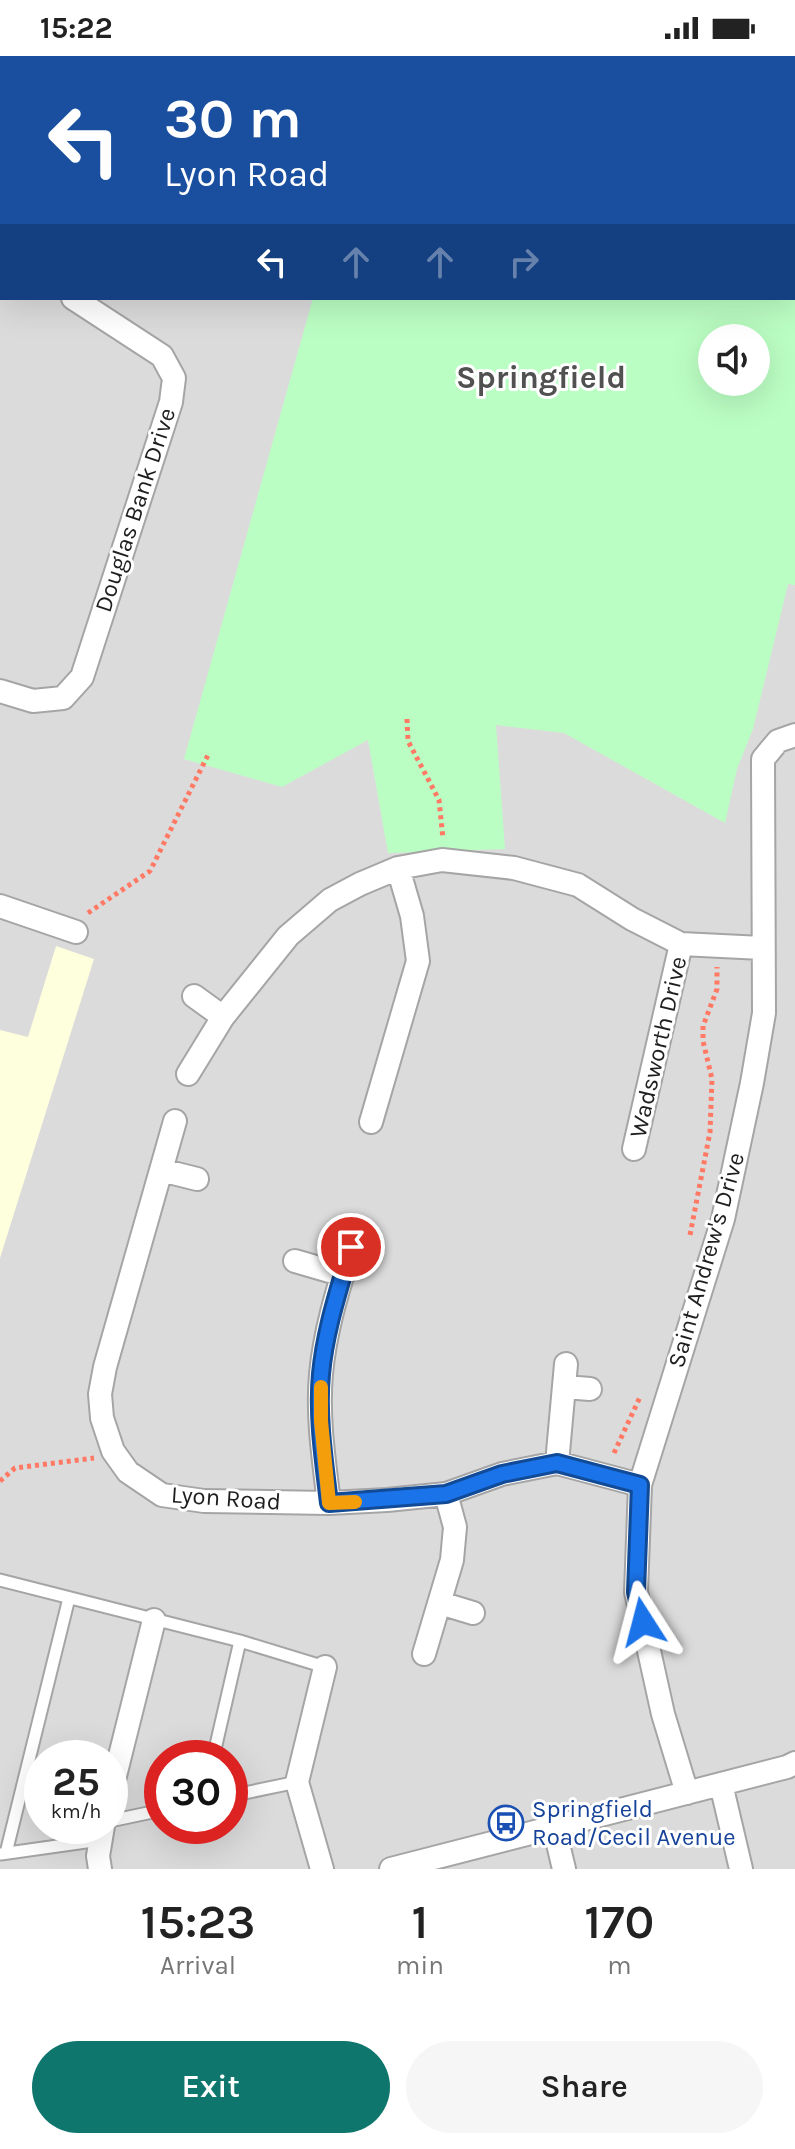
<!DOCTYPE html>
<style>
body{margin:0;font-family:Karla,sans-serif;background:#f6f6f6;color:#222;height:100vh;display:flex;flex-direction:column;font-size:30px;white-space:nowrap}
*{box-sizing:border-box;margin:0}
p{font-size:26px;color:#767676}
.icon{flex:none;width:44px;height:44px;fill:none;stroke:currentColor;stroke-width:2;stroke-linecap:round;stroke-linejoin:round}
.map{position:relative;height:1813px;overflow:hidden}
.drawer{display:flex;flex-direction:column;background:#fff;flex:1}
.drawer>*{flex:none}
.top-card{position:absolute;left:0px;top:0px;width:796px;height:244px;box-shadow:0 8px 32px #0002;background:#1a4fa0;color:#fff;overflow:hidden}
.tools{position:absolute;left:698px;top:268px;display:grid;gap:16px}
.tools a{display:grid;place-items:center;width:72px;height:72px;border-radius:50%;background:#fff;box-shadow:0 8px 32px #0002;font-size:40px}
.speed{position:absolute;left:24px;top:1684px;display:flex;gap:16px;font-size:40px;font-weight:700;text-align:center}
.speed>*{display:grid;place-content:center;width:104px;height:104px;border-radius:50%;background:#fff;box-shadow:0 8px 32px #0002;line-height:1}
.speed small{font-size:20px;font-weight:400}
.speed .limit{border:12px solid #d22;background:#fff;color:#111}
.pin{position:absolute;display:grid;place-items:center;width:68px;height:68px;color:#fff;margin:-34px;border:4px solid #fff;border-radius:50%;box-shadow:0 2px 8px #0007}
.me{position:absolute;width:88px;margin:-44px;rotate:351deg;stroke-linejoin:round;filter:drop-shadow(0 0 6px #0008)}
.turn{display:flex;align-items:center;gap:28px;height:168px;padding:0 32px;font-size:36px}
.turn .icon{width:104px;height:104px;stroke-width:2.5}
.turn b{display:block;font-size:56px;line-height:68px}
.lanes{display:flex;align-items:center;height:76px;padding:0 32px;background:#0003;justify-content:center;gap:40px;direction:ltr}
.lanes .off{opacity:.35}
.eta{display:flex;justify-content:space-evenly;align-items:center;height:136px;text-align:center}
.eta b{font-size:48px;font-weight:600;line-height:56px}
.button{display:flex;gap:16px;margin-top:auto;padding:16px 32px}
.button a{flex:1;height:92px;border-radius:48px;background:#0f766e;color:#fff;font-size:32px;font-weight:600;line-height:92px;text-align:center}
.button a+a{background:#f6f6f6;color:#222}
.status{display:flex;justify-content:space-between;align-items:center;height:56px;padding:0 40px;background:#fff;direction:ltr}
.status svg{height:22px;fill:currentColor}
.map>svg:first-child{display:block}
</style>
<div class="status"><b>15:22</b><svg viewBox="0 0 49 12"><path d="M0 12V9h3v3zM5 12V6h3v6zM10 12V3h3v9zM15 12V0h3v12zM26 1h20v11H26zM47 4h2v5h-2z"/></svg></div>
<div class="map">
<svg width="795" height="1813" viewBox="0 0 795 1813">
<rect width="100%" height="100%" fill="#f0ece3"/>
<path fill="#dcdbdb" fill-rule="evenodd" d="M0,0h795v1813h-795zM2,2h792v240h-792zM712,282h44v44h-44zM42,1702h68v68h-68zM162,1702h68v68h-68z"/>
<path fill="#feffdd" d="M56,890l38,13 -94,299v-228l28,7z"/>
<path fill="#bbfec3" fill-rule="evenodd" d="M406,0h389v529l-7,-1 -35,145 -16,40 -12,54 -161,-90 -68,-8 9,124 -117,4 -20,-113 -86,47 -98,-28 129,-461h481v-240h-389zM712,282h44v44h-44z"/>
<g fill="none" stroke-linecap="round" stroke-linejoin="round">
<g stroke="#a5a5a5" stroke-width="15">
<path id="service" d="M0,1524l240,61 85,26
M213,1702l27,-117
M230,1740l67,-14
M110,1765l52,-11
M6,1797l63,-255
M1,1798l99,-14"/>
</g>
<g stroke="#a5a5a5" stroke-width="26">
<path id="minor" d="M272,2l1,-2
M0,194l2,2
M0,635l33,10 30,-3 19,-21 89,-275 3,-24 -12,-22 -89,-58
M0,850l76,26
M194,940l29,21
M188,1018l35,-57 65,-81 42,-36 30,-16 38,-16 44,-8 72,8 64,17 54,34 49,25 81,4
M175,1065l-70,246 -5,27 2,24 11,33 15,21 34,23 42,6 125,2 58,-3 59,-6 56,-20 55,-11 83,22
M371,1066l47,-161 -6,-45 -14,-48
M634,1093l47,-205
M161,1114l36,9
M295,1205l48,14
M565,1331l25,2
M557,1407l9,-99
M329,1447c-5,-42 -12,-87 -8,-129 4,-44 17,-85 30,-127
M440,1547l33,10
M424,1598l28,-94 3,-33 -9,-33
M721,1728l20,85
M687,1737l-24,-79 -27,-122 4,-107 83,-266 29,-136 12,-70 -1,-254 15,-18 17,-6
M110,1740l44,-176
M554,1771l10,42
M100,1813l-2,-13 5,-30
M322,1813l-25,-87 28,-115
M391,1813l396,-102 8,-4"/>
</g>
<path stroke="#ff7965" stroke-width="5" stroke-dasharray="4 4" stroke-linecap="butt" d="M407,663l1,22 31,59 4,39
M88,857l62,-42 59,-118
M690,1179l20,-103 2,-53 -9,-38v-15l14,-37v-22
M614,1397l26,-56
M0,1425l15,-13 79,-10"/>
<use href="#service" stroke="#fff" stroke-width="11"/>
<use href="#minor" stroke="#fff" stroke-width="22"/>
</g>
<g fill="none" stroke-linecap="round" stroke-linejoin="round">
<g stroke="#114b97" stroke-width="20">
<path id="route" d="M351,1191c-12,42 -26,83 -30,127 -4,42 3,87 8,129l117,-9 56,-20 55,-11 83,22 -4,107 7,30"/>
</g>
<use href="#route" stroke="#1a73e8" stroke-width="14"/>
<path stroke="#f59e0b" stroke-width="14" d="M321,1331v34l8,82 26,-1"/>
</g>
<defs>
<g id="bus-ring" transform="scale(1.8)"><circle r="9.5" fill="#fff" stroke="#1a4fb4" stroke-width="1.5"/><path d="M-5-6H5V4H4V6H2V4H-2V6H-4V4H-5ZM-3.5-4V0h7V-4ZM-3.5 1.2v1.5H-2V1.2ZM2 1.2v1.5H3.5V1.2Z" fill="#1a4fb4"/></g>
</defs>
<g fill-rule="evenodd">
<use href="#bus-ring" x="506" y="1767"/>
</g>
<g text-anchor="middle" dominant-baseline="central" stroke-width="6" stroke-linejoin="round" paint-order="stroke">
<g font-size="24" fill="#1e1e1e" stroke="#fff">
<text transform="translate(135 454) rotate(-72)">Douglas Bank Drive</text>
<text transform="translate(658 991) rotate(-77)">Wadsworth Drive</text>
<text transform="translate(706 1204) rotate(-74)">Saint Andrew's Drive</text>
<text transform="translate(226 1442) rotate(4)">Lyon Road</text>
</g>
<g font-size="24" fill="#164399" stroke="#fff" text-anchor="start">
<text x="532" y="1753">Springfield<tspan x="532" dy="28">Road/Cecil Avenue</tspan></text>
</g>
<g font-size="32" font-weight="bold" fill="#515151" stroke="#fff">
<text x="541" y="321">Springfield</text>
</g>
</g>
</svg>
<div class="tools">
<a><svg class="icon" aria-label="sound" viewBox="0 0 24 24"><path d="M4 9h4l5-4v14l-5-4H4zM17 9q2 3 0 6"/></svg></a>
</div>
<div class="speed"><div>25<small>km/h</small></div><div class="limit">30</div></div>
<div class="pin" style="left:351px;top:1191px;background:#d93025"><svg class="icon" aria-label="arrive" viewBox="0 0 24 24"><path d="M6 21V4h12l-3 4 3 4H6"/></svg></div>
<svg class="me" style="left:643px;top:1566px" viewBox="-20 -20 40 40"><path d="M0-17L14 15 0 8-14 15z" fill="#1a73e8" stroke="#fff" stroke-width="4"/></svg>
<div class="top-card">
<div class="turn"><svg class="icon" aria-label="left" viewBox="0 0 24 24"><path d="M17 20v-9H6M10 6l-5 5 5 5"/></svg><div><b>30 m</b>Lyon Road</div></div>
<div class="lanes"><svg class="icon" aria-label="left" viewBox="0 0 24 24"><path d="M17 20v-9H6M10 6l-5 5 5 5"/></svg><svg class="icon off" aria-label="ahead" viewBox="0 0 24 24"><path d="M12 20V5M6 11l6-6 6 6"/></svg><svg class="icon off" aria-label="ahead" viewBox="0 0 24 24"><path d="M12 20V5M6 11l6-6 6 6"/></svg><svg class="icon off" aria-label="right" viewBox="0 0 24 24"><path d="M7 20v-9h11M14 6l5 5-5 5"/></svg></div>
</div>
</div>
<section class="drawer">
<div class="eta">
<div><b>15:23</b><p>Arrival</p></div>
<div><b>1</b><p>min</p></div>
<div><b>170</b><p>m</p></div>
</div>
<div class="button"><a>Exit</a><a>Share</a></div>
</section>
